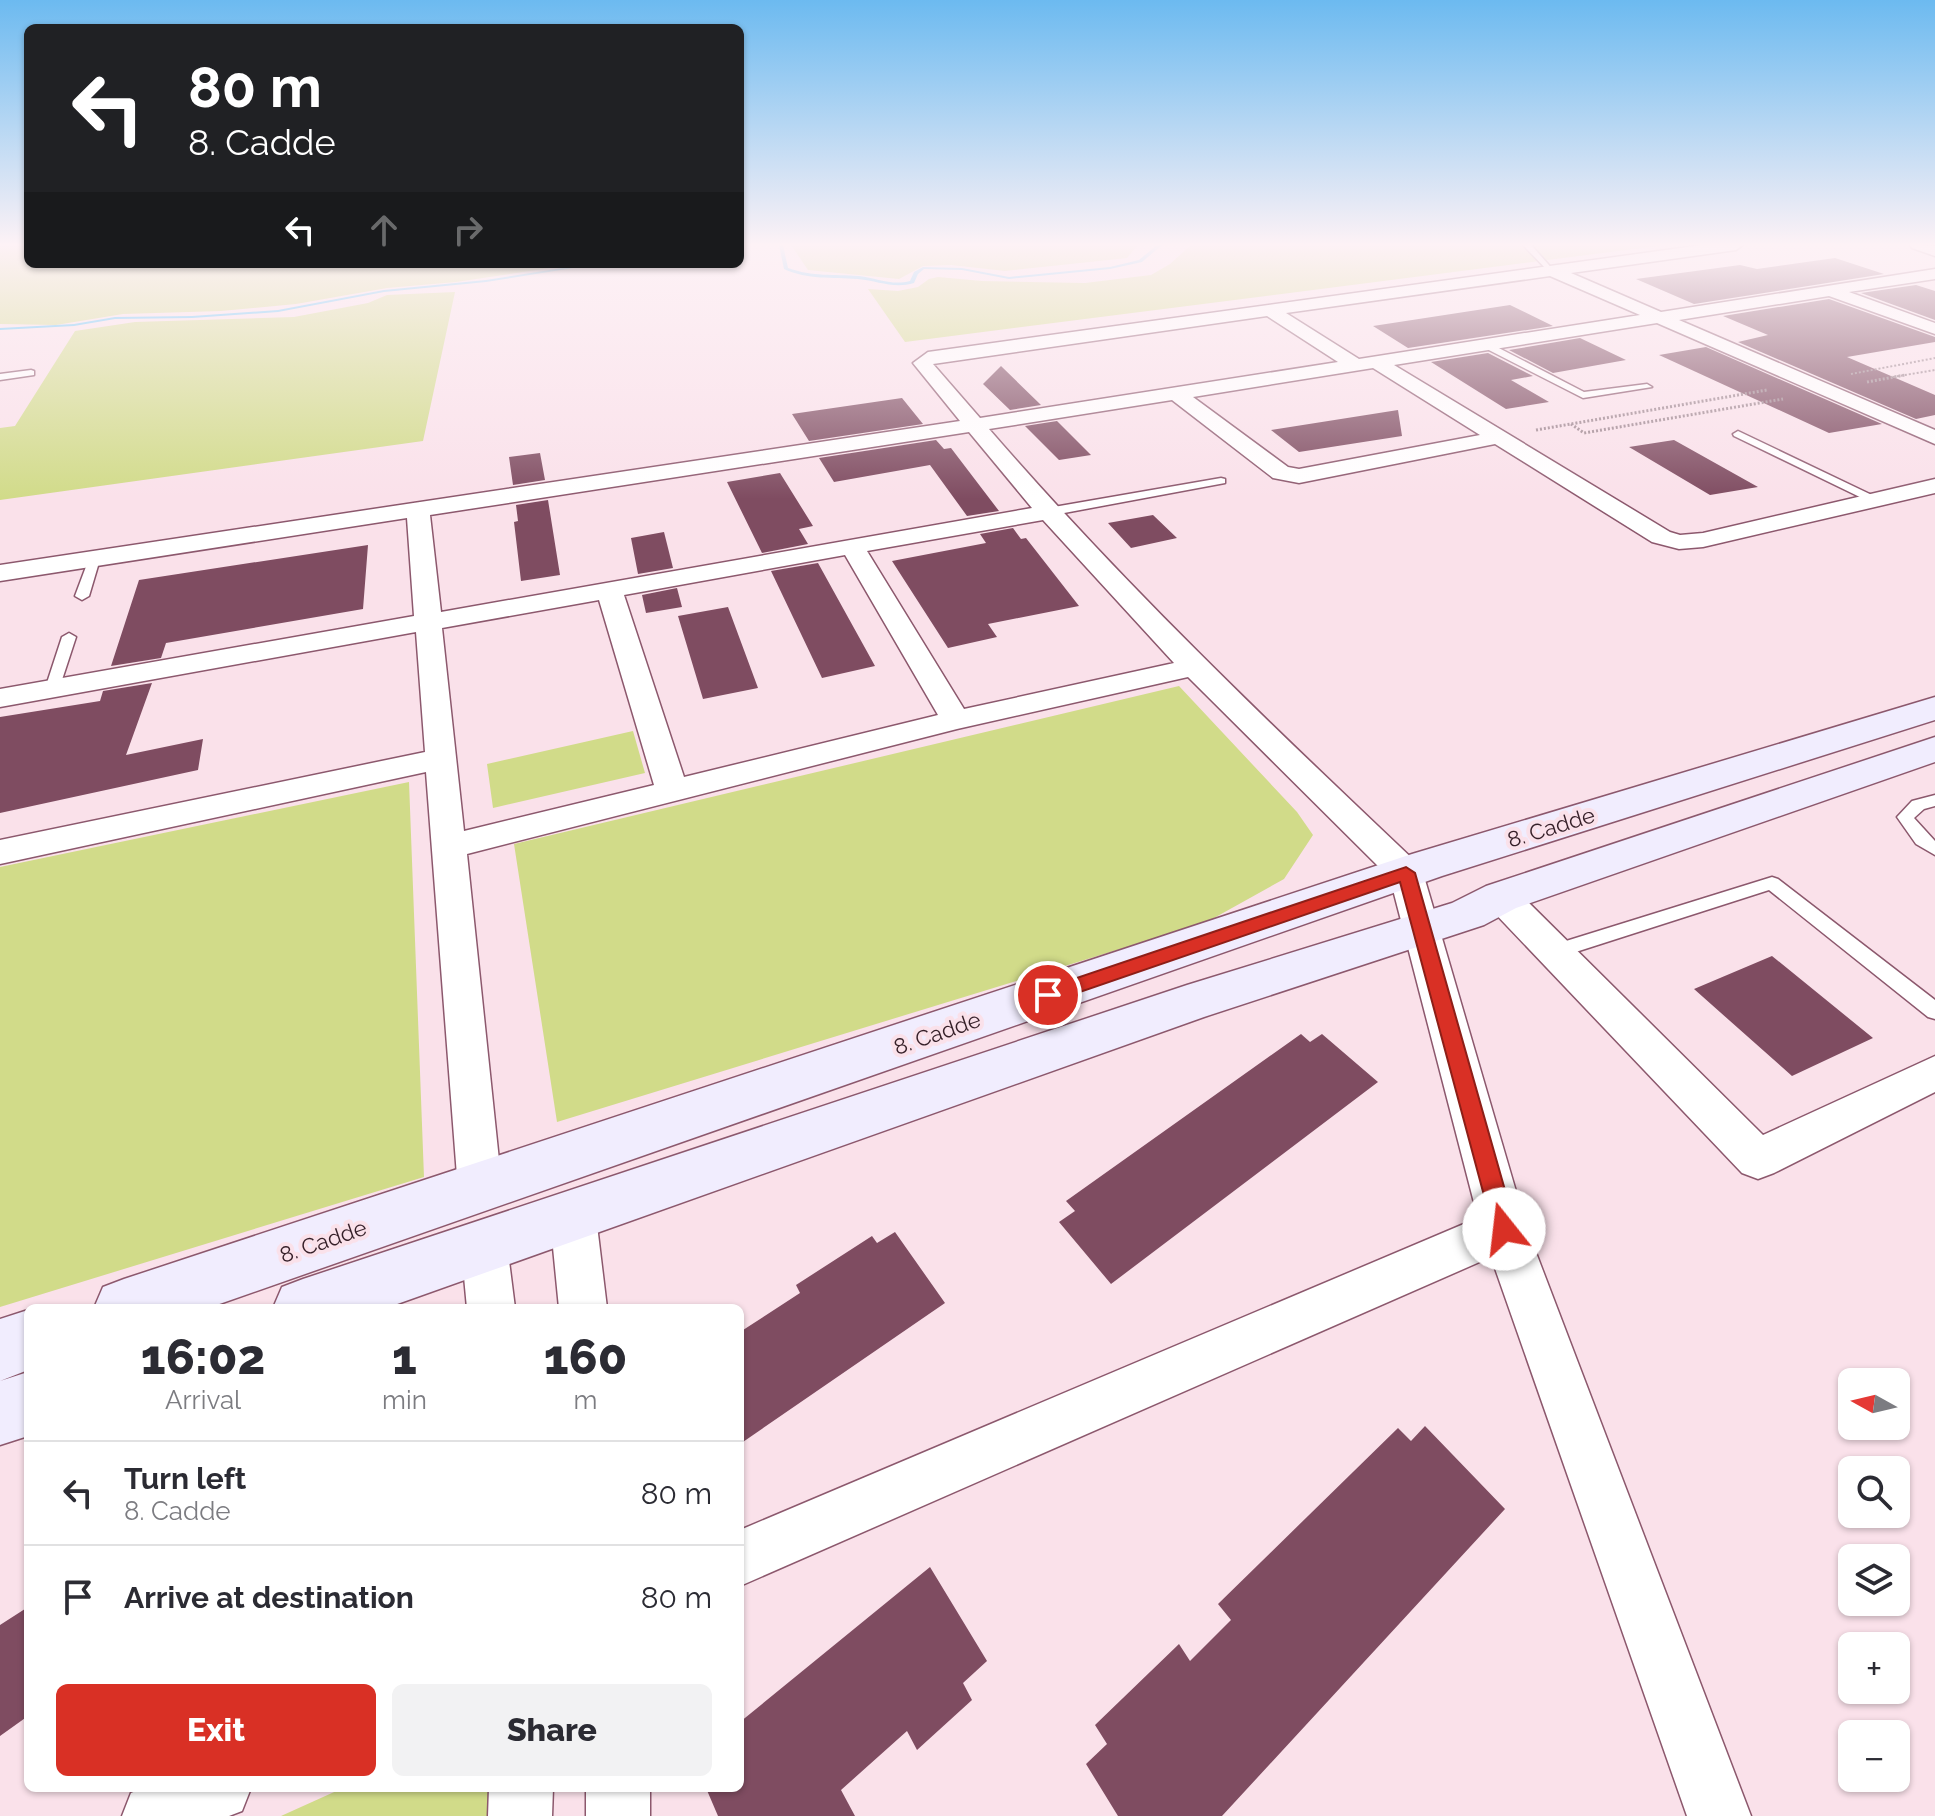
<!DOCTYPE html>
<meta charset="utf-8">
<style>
body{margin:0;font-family:Raleway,sans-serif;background:#f2f2f3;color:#2b2b33;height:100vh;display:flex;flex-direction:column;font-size:30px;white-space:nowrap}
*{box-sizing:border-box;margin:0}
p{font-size:26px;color:#7c7c81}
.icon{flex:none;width:44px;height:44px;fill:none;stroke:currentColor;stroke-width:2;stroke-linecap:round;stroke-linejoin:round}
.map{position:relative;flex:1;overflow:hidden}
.drawer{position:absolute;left:24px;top:1304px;width:720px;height:488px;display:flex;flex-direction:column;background:#fff;border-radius:12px;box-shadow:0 2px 6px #0004}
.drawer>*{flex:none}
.top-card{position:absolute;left:24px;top:24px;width:720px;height:244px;border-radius:12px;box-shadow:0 2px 6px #0004;background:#202124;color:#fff;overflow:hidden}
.needle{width:52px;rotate:278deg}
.tools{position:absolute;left:1838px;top:1368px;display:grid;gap:16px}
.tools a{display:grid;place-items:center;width:72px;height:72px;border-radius:12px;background:#fff;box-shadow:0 2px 6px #0004;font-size:40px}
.pin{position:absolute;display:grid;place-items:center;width:68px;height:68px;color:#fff;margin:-34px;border:4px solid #fff;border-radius:50%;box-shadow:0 2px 8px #0007}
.me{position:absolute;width:88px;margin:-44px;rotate:344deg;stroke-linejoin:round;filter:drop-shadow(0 0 6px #0008)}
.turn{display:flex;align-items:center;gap:28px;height:168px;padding:0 32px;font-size:36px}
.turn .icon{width:104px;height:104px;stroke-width:2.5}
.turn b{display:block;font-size:56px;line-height:68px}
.lanes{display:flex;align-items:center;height:76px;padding:0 32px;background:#0003;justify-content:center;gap:40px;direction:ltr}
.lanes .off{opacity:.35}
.eta{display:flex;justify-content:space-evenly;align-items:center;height:136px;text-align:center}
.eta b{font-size:48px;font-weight:800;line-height:56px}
.cta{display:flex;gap:16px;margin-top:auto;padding:16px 32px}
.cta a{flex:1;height:92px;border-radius:12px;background:#d93025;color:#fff;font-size:32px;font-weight:800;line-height:92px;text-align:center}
.cta a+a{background:#f2f2f3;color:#2b2b33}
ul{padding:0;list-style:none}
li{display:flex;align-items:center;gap:24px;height:104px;padding:0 32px;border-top:2px solid #e1e1e2}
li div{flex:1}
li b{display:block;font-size:30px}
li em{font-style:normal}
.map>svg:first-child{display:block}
</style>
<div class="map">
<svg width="1935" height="1816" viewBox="0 0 1935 1816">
<rect width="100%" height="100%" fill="#fae1ea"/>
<path fill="#d1db89" d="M0,245h28v19h548l-120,18 -69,6 -91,16 -75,7 -98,3 -67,11 -56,-1z
M791,245h347l-11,13 -122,13 -54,-6 -28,1 -24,13 -91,-9z
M1191,245h474l-760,97 -37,-53 30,2 20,-4 11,-8 9,-2 44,4 103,2 66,-8 19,-11z
M455,292l-32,149 -423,59v-72l15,-2 60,-95 60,-9 159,-5 74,-14 19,-8z
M1179,686l118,126 16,23 -29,44 -79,44 -648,199 -43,-278z
M633,731l12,42 -152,35 -6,-44z
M409,782l15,395 -424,130v-440z
M343,1788h155l-2,28h-215z"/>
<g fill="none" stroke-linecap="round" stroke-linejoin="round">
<path fill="#52c2fb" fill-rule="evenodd" d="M779,245h4l5,23c25,9 45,6 71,8 18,2 33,10 51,5l4,-9 9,-5 39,1 47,9 101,-10 29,-7 18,-15h5l-20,17 -32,7 -101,10 -47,-9 -38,-1 -6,5 -4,9c-20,6 -36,-2 -56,-4 -26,-2 -50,1 -74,-10z
M588,264h10l-112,18 -102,10 -106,20 -86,6 -77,1 -41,7 -74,4v-2l74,-4 41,-7 77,-1 86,-6 106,-20 102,-10z"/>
</g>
<path fill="#7f4c61" d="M1835,258l49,16 -190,30 -58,-25 104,-14 17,4z
M1916,285l19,6v29l-74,-27z
M1829,299l106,38v5l-88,15 88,38v20l-19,4 -178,-77 30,-7 -45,-19z
M1510,305l43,21 -145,22 -35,-22z
M1580,338l46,22 -73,13 -44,-23z
M1706,347l176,77 -53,9 -170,-78z
M1488,353l45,23 -22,4 38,22 -43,7 -75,-47z
M1001,366l40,39 -31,5 -27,-26z
M902,398l21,26 -114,17 -17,-27z
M1398,410l4,26 -103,16 -28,-22z
M1057,421l34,34 -32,5 -34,-34z
M936,440l8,9 7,-1 48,63 -32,5 -37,-51 -96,17 -15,-24z
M1674,440l84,47 -48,8 -81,-48z
M540,453l5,27 -32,5 -4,-28z
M780,473l33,53 -14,3 9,15 -46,9 -35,-71z
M548,500l12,75 -39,6 -7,-59 4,-1 -2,-16z
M1153,515l24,23 -46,10 -23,-25z
M1013,528l8,11 5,-1 53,68 -91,18 9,13 -49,11 -56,-87 94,-18 -6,-9z
M664,532l9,36 -35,6 -7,-36z
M368,545l-5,64 -197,34 -5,15 -50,8 28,-86z
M818,563l57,103 -53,12 -51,-107z
M677,588l5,19 -36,6 -4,-18z
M728,607l30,81 -55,11 -25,-83z
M152,683l-26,72 77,-16 -5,31 -198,43v-96l100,-16 3,-10z
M1772,956l101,82 -81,38 -98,-87z
M1301,1034l9,8 12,-8 56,48 -267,202 -52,-62 16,-11 -9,-10z
M895,1232l50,71 -205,141v-112l60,-39 -4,-8 76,-49 5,7z
M1425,1426l80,83 -283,307h-104l-32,-52 21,-20 -12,-19 84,-81 11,17 41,-41 -13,-16 180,-176 13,13z
M930,1567l57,94 -24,22 9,17 -55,50 -10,-19 -66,59 14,26h-137l-12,-28h34v-66z
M28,1607v109l-28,20v-111z"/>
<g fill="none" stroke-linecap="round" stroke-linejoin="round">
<g stroke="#8c586d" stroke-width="3">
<path id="lane" d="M1523,245h8l25,28h-6z
M1483,343h6l95,49 63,-8 5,3 -69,11 -100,-51z
M31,370l3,1v4l-34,5v-6z
M1738,431l138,66 2,2 -10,2 -134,-65 -1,-2z
M1221,478l4,1v4l-177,33 -6,-4 6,-4z
M90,556l10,3 -11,37 -7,4 -7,-4z
M69,633l7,4 -17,52 -7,4 -5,-1 -2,-3 17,-52z
M1935,795v11l-11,3 -10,9 21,23v14l-19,-11 -19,-27 15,-16z
M1772,877l6,2 157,121v19l-7,-2 -159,-127 -212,68 -7,-2 -2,-5 2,-5z"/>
</g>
<g stroke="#8c586d" stroke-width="3">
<path id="street" d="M1702,245h41l-7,5 -165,23 90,39 274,-43v10l-86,13 86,31v11l-106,-38 -150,24 256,110v14l-278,-121 -263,42 276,167 10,3 23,-2 232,-54v14l-232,54 -24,2 -27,-7 -157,-98 -196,39 -26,-5 -101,-78 -183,29c134,155 281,295 429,435l5,9 104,356 224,587h-64l-196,-559 -751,329v-56l738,-312 -88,-340 -202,-201 -231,52 -490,125 35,335 -6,14 -16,6 -16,-6 -6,-14 -32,-417 -426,92v-24l425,-88 -9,-120 -416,75v-18l414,-73 -7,-98 -407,63v-16l960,-144 -47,-58 15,-11zM1550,276l90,39 -281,44 -73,-46zM1267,316l71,46 -358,56 -47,-54zM1373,368l107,67 -181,34 -11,-2 -95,-70zM969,432l63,76 -591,104 -11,-97zM1043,520l131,143 -210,46 -97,-158zM845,555l93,160 -254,62 -60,-182zM599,600l55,185 -190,46 -22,-203z
M1910,245l25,1v10l-23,-8z
M1501,884l13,4 249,247 172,-79v36l-161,81 -16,6 -16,-6 -254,-267 -5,-9 5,-9z
M573,1196l16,6 7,15 11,91h-48l-9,-91 7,-15z
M484,1223l16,6 7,16 8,63h-48l-6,-63 7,-16z
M143,1788h108l-9,23 -13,5h-107l9,-23z
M489,1788h64l-1,28h-64z
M586,1788h64v28h-64z"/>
</g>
<g stroke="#8c586d" stroke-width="3">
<path id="secondary" d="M1935,697v23l-493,156 -1234,432h-114l9,-21 21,-8 1288,-425z
M1935,737v25l-419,146 -32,17 -280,92 -818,291h-113l9,-21 21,-8 884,-294 265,-82 34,-17z
M28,1310v60l-28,11v-62z
M28,1372v64l-28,9v-64z"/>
</g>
<path stroke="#9d868f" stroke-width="2" stroke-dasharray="2 2" stroke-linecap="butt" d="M1851,374l84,-16
M1893,377l42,-7"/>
<path stroke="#9d868f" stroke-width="3" stroke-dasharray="2 2" stroke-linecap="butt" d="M1867,382l38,-7
M1571,424l13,9 199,-34
M1536,430l231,-40"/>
<use href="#lane" fill="#fff" fill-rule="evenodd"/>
<use href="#street" fill="#fff" fill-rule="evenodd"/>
<use href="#secondary" fill="#f1edfe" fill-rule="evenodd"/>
</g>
<linearGradient id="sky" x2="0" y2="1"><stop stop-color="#6cbaf0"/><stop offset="0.49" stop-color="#fdf2f6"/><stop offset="1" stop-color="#fdf2f6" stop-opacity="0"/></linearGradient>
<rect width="1935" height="499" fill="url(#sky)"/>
<path fill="#d93025" stroke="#8d1f18" stroke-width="2" d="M1406,867l9,6 101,356 -3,8 -9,3 -8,-3 -3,-8 -93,-347 -352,121 -7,-3 -3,-5 3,-5z"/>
<g text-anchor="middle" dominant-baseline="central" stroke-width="8" stroke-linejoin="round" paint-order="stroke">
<g font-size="22" fill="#351f28" stroke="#fae1ea">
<text transform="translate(1551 827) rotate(-17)">8. Cadde</text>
<text transform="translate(937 1033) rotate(-19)">8. Cadde</text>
<text transform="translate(323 1241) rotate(-19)">8. Cadde</text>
</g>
</g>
</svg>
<div class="tools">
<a><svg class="needle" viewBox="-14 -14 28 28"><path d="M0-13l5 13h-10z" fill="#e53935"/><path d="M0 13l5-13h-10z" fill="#7c7c81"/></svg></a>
<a><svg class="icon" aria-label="search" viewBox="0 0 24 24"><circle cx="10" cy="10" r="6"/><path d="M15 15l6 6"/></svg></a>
<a><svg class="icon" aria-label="layers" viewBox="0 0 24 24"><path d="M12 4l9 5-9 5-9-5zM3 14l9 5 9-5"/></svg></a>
<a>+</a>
<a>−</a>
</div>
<div class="pin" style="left:1048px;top:995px;background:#d93025"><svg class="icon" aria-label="arrive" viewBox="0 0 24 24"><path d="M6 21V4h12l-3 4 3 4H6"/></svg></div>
<svg class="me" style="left:1504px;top:1229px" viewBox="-20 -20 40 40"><circle r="19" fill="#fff"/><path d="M0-13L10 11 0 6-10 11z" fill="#d93025"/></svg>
<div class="top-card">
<div class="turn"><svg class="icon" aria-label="left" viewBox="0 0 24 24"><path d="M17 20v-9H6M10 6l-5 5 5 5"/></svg><div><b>80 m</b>8. Cadde</div></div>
<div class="lanes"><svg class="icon" aria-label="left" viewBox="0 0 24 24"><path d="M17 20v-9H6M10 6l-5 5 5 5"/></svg><svg class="icon off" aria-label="ahead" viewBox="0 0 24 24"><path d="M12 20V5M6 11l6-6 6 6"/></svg><svg class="icon off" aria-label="right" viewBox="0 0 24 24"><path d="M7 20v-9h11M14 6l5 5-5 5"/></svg></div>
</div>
<section class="drawer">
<div class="eta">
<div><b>16:02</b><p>Arrival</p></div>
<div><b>1</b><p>min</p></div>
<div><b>160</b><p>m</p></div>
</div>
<ul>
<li><svg class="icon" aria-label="left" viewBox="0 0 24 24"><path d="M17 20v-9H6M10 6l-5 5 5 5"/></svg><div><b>Turn left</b><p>8. Cadde</p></div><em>80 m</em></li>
<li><svg class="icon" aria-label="arrive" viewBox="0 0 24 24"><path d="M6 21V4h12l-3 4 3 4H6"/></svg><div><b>Arrive at destination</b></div><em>80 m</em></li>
</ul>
<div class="cta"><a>Exit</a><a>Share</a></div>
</section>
</div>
